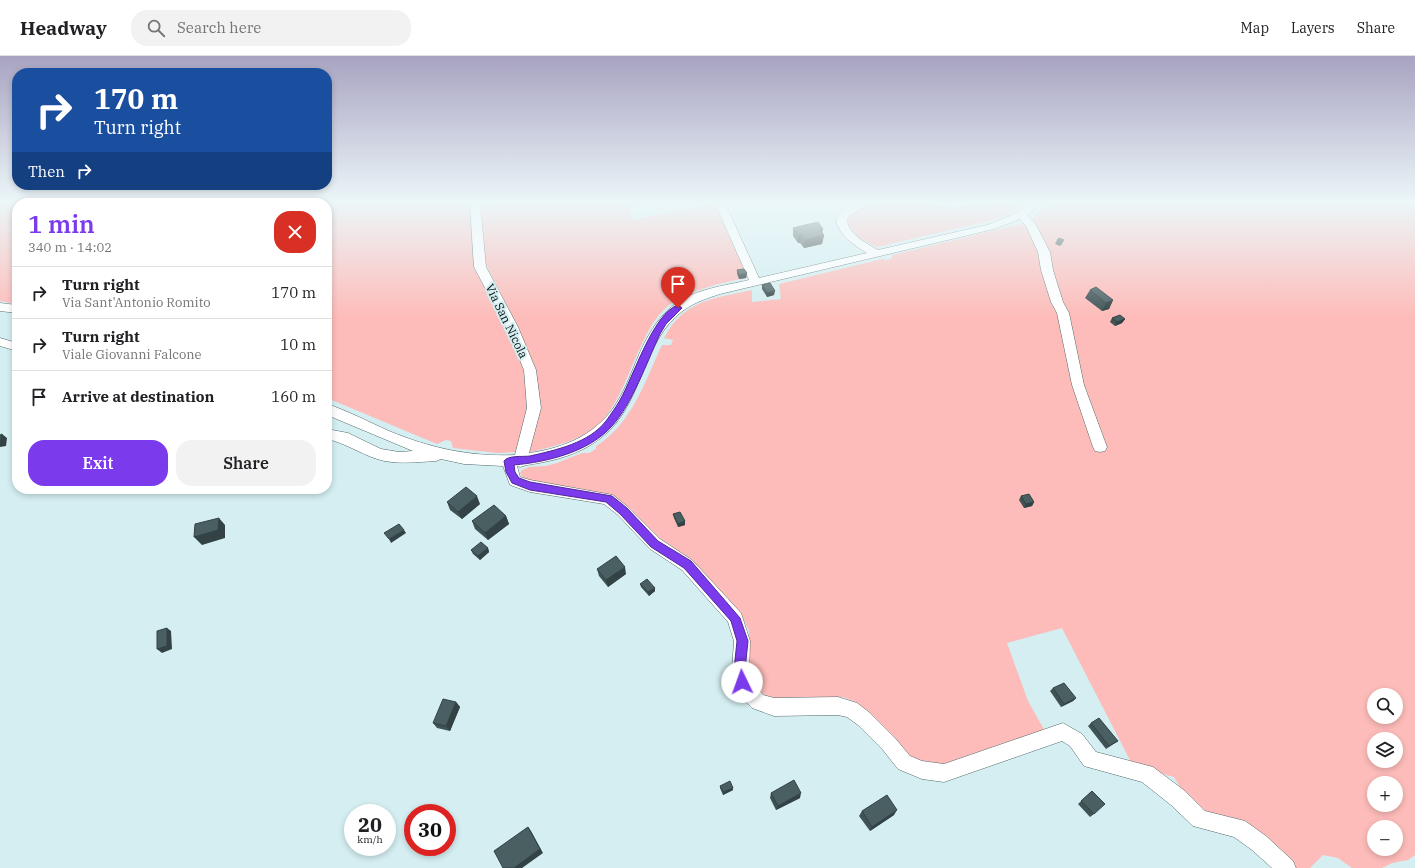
<!DOCTYPE html>
<meta charset="utf-8">
<style>
body{margin:0;font-family:"IBM Plex Serif",serif;background:#f2f2f2;color:#202124;height:100vh;display:flex;flex-direction:column;font-size:15px;white-space:nowrap}
*{box-sizing:border-box;margin:0}
p{font-size:13px;color:#757577}
.icon{flex:none;width:22px;height:22px;fill:none;stroke:currentColor;stroke-width:2;stroke-linecap:round;stroke-linejoin:round}
.map{position:relative;flex:1;overflow:hidden}
.panel{position:absolute;left:12px;top:142px;width:320px;height:296px;display:flex;flex-direction:column;background:#fff;border-radius:16px;box-shadow:0 2px 6px #0003}
.panel>*{flex:none}
.hud{position:absolute;left:12px;top:12px;width:320px;height:122px;border-radius:16px;box-shadow:0 2px 6px #0003;background:#1a4fa0;color:#fff;overflow:hidden}
.buttons{position:absolute;left:1367px;top:632px;display:grid;gap:8px}
.buttons a{display:grid;place-items:center;width:36px;height:36px;border-radius:50%;background:#fff;box-shadow:0 2px 6px #0003;font-size:20px}
.speed{position:absolute;left:344px;top:748px;display:flex;gap:8px;font-size:20px;font-weight:700;text-align:center}
.speed>*{display:grid;place-content:center;width:52px;height:52px;border-radius:50%;background:#fff;box-shadow:0 2px 6px #0003;line-height:1}
.speed small{font-size:10px;font-weight:400}
.speed .limit{border:6px solid #d22;background:#fff;color:#111}
.pin{position:absolute;display:grid;place-items:center;width:34px;height:34px;color:#fff;margin:-41px -17px;border-radius:50% 50% 50% 0;rotate:-45deg;box-shadow:0 0 4px #0007}
.pin .icon{rotate:45deg}
.me{position:absolute;width:44px;margin:-22px;rotate:357deg;stroke-linejoin:round;filter:drop-shadow(0 0 3px #0008)}
.turn{display:flex;align-items:center;gap:14px;height:84px;padding:0 16px;font-size:18px}
.turn .icon{width:52px;height:52px;stroke-width:2.5}
.turn b{display:block;font-size:28px;line-height:34px}
.then{display:flex;align-items:center;height:38px;padding:0 16px;background:#0003;gap:8px;font-size:15px}
.round{display:grid;place-items:center;flex:none;width:42px;height:42px;border-radius:16px;background:#f2f2f2}
.head{display:flex;align-items:center;justify-content:space-between;height:68px;padding:0 16px}
h1{font-size:24px;font-weight:600;line-height:30px;color:#7c3aed}
.cta{display:flex;gap:8px;margin-top:auto;padding:8px 16px}
.cta a{flex:1;height:46px;border-radius:16px;background:#7c3aed;color:#fff;font-size:16px;font-weight:600;line-height:46px;text-align:center}
.cta a+a{background:#f2f2f2;color:#202124}
ul{padding:0;list-style:none}
li{display:flex;align-items:center;gap:12px;height:52px;padding:0 16px;border-top:1px solid #e0e0e0}
li div{flex:1}
li b{display:block;font-size:15px}
li em{font-style:normal}
header{display:flex;align-items:center;gap:24px;box-sizing:border-box;height:56px;padding:0 20px;background:#fff;border-bottom:1px solid #e0e0e0}
header strong{font-size:19px}
nav{display:flex;gap:22px;margin-inline-start:auto;font-size:14px}
.search{width:280px;height:36px;background:#f2f2f2;display:flex;align-items:center;gap:10px;box-sizing:border-box;padding:0 14px;border-radius:16px;color:#757577;font-size:15px}
.map>svg:first-child{display:block}
</style>
<header>
<strong>Headway</strong>
<div class="search"><svg class="icon" aria-label="search" viewBox="0 0 24 24"><circle cx="10" cy="10" r="6"/><path d="M15 15l6 6"/></svg>Search here</div>
<nav><a>Map</a><a>Layers</a><a>Share</a></nav>
</header>
<div class="map">
<svg width="1415" height="812" viewBox="0 0 1415 812">
<rect width="100%" height="100%" fill="#d4eef1"/>
<path fill="#fdbcb9" fill-rule="evenodd" d="M0,147h472l5,65 32,59 18,43 3,36 -12,46 -21,1 -44,-5 -2,-7 -5,-1 -9,4 -110,-46v-195h-310v101l-17,-3z
M478,147h152l2,17 84,-17 33,72 -3,3c-21,4 -60,13 -77,27 -15,12 -22,28 -30,45 -11,24 -21,54 -39,73 -18,18 -49,24 -73,30l11,-47 -22,-80 -34,-70z
M872,147h53l18,4 14,1 22,-5h50l-23,12 -17,6 -112,26c-12,-6 -25,-12 -30,-24l3,-8z
M1050,147h365v652l-7,5 -16,3 -10,5h-30l-14,-10 -15,-3 -13,13h-17l-93,-55 -11,-11 -15,-25 -41,-11 -71,-138 -55,15 21,58 18,32 -105,33 -36,-8 -13,-21 -34,-34 -15,-6 -18,3 -21,-3 -25,2 -14,-3 -12,-14 -5,-16 1,-35 -8,-17 -78,-70 -32,-35 -20,-13 -87,-17 -4,-6 2,-3 7,-3 16,-1 12,-3 25,-10h7l7,-4v-3c36,-22 49,-65 66,-101h9l2,-5 -9,-2c21,-39 49,-39 88,-48v12l29,-3 -2,-15 103,-25 4,1 5,-1 2,-4 127,-31 6,2 17,14 -10,-20 1,-4zM1374,639h22v22h-22zM1374,683h22v22h-22zM1374,727h22v22h-22zM1374,771h22v22h-22z"/>
<g fill="none" stroke-linecap="round" stroke-linejoin="round">
<g stroke="#52696b" stroke-width="1">
<path id="minor" d="M470,147h10l6,64 32,60 18,43 5,38 -12,45c37,-5 71,-20 90,-54 8,-13 13,-28 19,-42 8,-19 19,-39 36,-52 20,-16 50,-19 75,-25l-34,-77h10l34,75 108,-25c-13,-8 -27,-17 -31,-32 5,-15 20,-18 34,-18l-22,14c-5,15 20,27 30,33l109,-25 23,-9 22,-13h12l-17,12 9,10 14,27 3,18 10,32 6,11 15,72 23,62 -2,4 -5,1 -5,-1 -2,-4 -21,-62 -15,-72 -6,-11 -10,-32 -3,-18 -12,-26 -6,-7 -26,10 -274,65c-12,4 -25,8 -36,16 -43,30 -40,94 -82,127 -16,13 -37,21 -58,25 -8,2 -16,2 -24,5l-3,-1 3,11 10,3 83,15 15,12 32,32 32,21 49,53 9,28 -1,37 14,17 11,3 64,-1 19,6 13,10 25,25 15,18 12,5 22,3 119,-41 19,11 14,18 57,15 32,24 20,20 40,10 21,15 27,25 3,7h-24l-20,-18 -18,-13 -41,-11 -22,-21 -29,-23 -58,-16 -14,-20 -8,-5 -118,41 -22,-3 -24,-10 -15,-19 -25,-25 -11,-8 -9,-2 -64,1 -22,-8 -8,-8 -12,-19v-11l2,-29 -6,-19 -46,-52 -32,-21 -32,-34 -14,-11 -74,-12 -20,-7 -7,-19 -39,-2 -23,-5 -5,2c-19,1 -41,4 -59,-2 -18,-6 -32,-16 -50,-20v-10l21,4 33,16 18,3 14,-1 -86,-36v-11c21,7 42,18 62,27 41,17 81,26 126,24l12,-47 -3,-38 -18,-43 -32,-60z
M933,147h37l-1,2 -16,3 -19,-3z
M0,247l17,2v8l-17,-2z
M0,282l17,5v8l-17,-5z"/>
</g>
<use href="#minor" fill="#fff" fill-rule="evenodd"/>
</g>
<path fill="#3f5254" d="M793,172l29,6 2,1 -2,9 -18,4 -4,-5h-2l-5,-7z
M1057,184h7l-2,4 -2,2 -5,-2z
M737,214l10,3 -1,5 -7,1 -2,-5z
M762,229l12,10 -7,2 -5,-8z
M1090,234l23,10 -4,9 -7,2 -17,-13z
M1112,262l13,1 -3,4 -7,3 -5,-4z
M1021,440l13,6 -2,4 -8,2 -5,-8z
M447,446l33,2 -18,15 -12,-9z
M673,458l12,7v4l-7,2 -4,-9z
M506,460l3,8 -21,16 -13,-11 -3,-8z
M488,492l1,4 -9,8 -7,-6 -2,-4z
M597,513l29,5 -18,13 -9,-11z
M640,528l15,4v3l-6,5 -8,-9z
M1053,632l23,10 -3,3 -12,6 -11,-16z
M456,646l4,5 -10,24 -13,-3 -4,-5z
M1091,667l27,18 -12,8 -18,-23z
M720,730l13,4 -10,5 -3,-7z
M1092,735l2,23 -4,3 -12,-13z
M771,737l29,5 -24,12 -6,-12z
M862,755l32,4 -24,16 -11,-15z"/>
<path fill="#334245" d="M630,147h10l-9,2z
M823,173l-1,7 2,-1 -2,9 -18,4 1,-8 14,-10z
M801,178l-1,9h-2l1,-8z
M747,217l-1,5 -7,1v-4z
M775,235l-1,4 -7,2v-4z
M1113,244l-4,9 -7,2 4,-8z
M1125,263l-3,4 -7,3 2,-4z
M2,378l5,4 -1,8 -6,1v-5z
M477,440l3,8 -18,15 -4,-7z
M1034,446l-2,4 -8,2 2,-4z
M506,460l3,8 -21,16 -3,-7z
M219,462l6,7v13l-23,7 -8,-8z
M685,465v4l-7,2v-3z
M404,474l2,3 -15,10 -2,-4z
M488,492l1,4 -9,8 -2,-4z
M625,511l1,7 -18,13 -2,-7z
M655,532v3l-6,5 -1,-4z
M167,572l4,3 1,18 -10,4 -5,-4z
M1076,642l-3,3 -12,6 3,-3z
M456,646l4,5 -10,24 -4,-5z
M733,732v2l-10,5v-3z
M801,737l-1,5 -24,12 2,-4z
M897,754l-3,5 -24,16 2,-4z
M528,771l3,4 12,22 -21,15h-8z"/>
<path fill="#495f62" stroke="#334245" d="M818,166l5,7 -4,1 5,5 -19,5 -4,-6 -2,1 -6,-7z
M1059,182l5,2 -2,2 -5,-2z
M744,213l3,4 -8,2 -2,-5z
M770,227l5,8 -8,2 -5,-8z
M1096,231l17,13 -7,3 -16,-13z
M1120,259l5,4 -8,3 -5,-4z
M2,378l-1,8h-1v-7z
M466,431l11,9 -19,16 -11,-10z
M1029,438l5,8 -8,2 -5,-8z
M494,449l12,11 -21,17 -13,-12z
M680,456l5,9 -7,3 -5,-10z
M219,462l-1,12 -24,7 1,-13z
M399,468l5,6 -15,9 -5,-6z
M481,486l7,6 -10,8 -7,-6z
M616,500l9,11 -19,13 -9,-11z
M647,523l8,9 -7,4 -8,-8z
M167,572v18l-10,3v-18z
M1064,627l12,15 -12,6 -11,-16z
M443,643l13,3 -10,24 -13,-3z
M1099,662l19,23 -9,5 -18,-23z
M794,724l7,13 -23,13 -7,-13z
M730,725l3,7 -10,4 -3,-6z
M1092,735l13,13 -11,10 -13,-13z
M887,739l10,15 -25,17 -10,-16z
M528,771l12,22 -26,19h-11l-9,-17z"/>
<linearGradient id="sky" x2="0" y2="1"><stop stop-color="#a8a3c1"/><stop offset="0.56" stop-color="#ecf7f9"/><stop offset="1" stop-color="#ecf7f9" stop-opacity="0"/></linearGradient>
<rect width="1415" height="261" fill="url(#sky)"/>
<path fill="#7c3aed" stroke="#51269a" d="M678,249l4,3 -16,16 -6,10c-13,28 -28,70 -48,92 -23,26 -65,36 -98,39l1,7 4,6 11,4 82,14 15,12 31,33 33,20 49,57 8,23 -3,29 2,12 -2,3 -3,2 -4,-2 -4,-15 3,-29 -6,-20 -47,-53 -33,-21 -31,-33 -14,-12 -76,-12 -18,-7 -6,-11 -2,-11c4,-6 19,-4 26,-5 26,-6 59,-13 76,-35 5,-7 10,-14 14,-21 13,-22 33,-87 58,-95z"/>
<g text-anchor="middle" dominant-baseline="central" stroke-width="4" stroke-linejoin="round" paint-order="stroke">
<g font-size="12" fill="#0a1314" stroke="#d4eef1">
<text transform="translate(507 265) rotate(64)">Via San Nicola</text>
</g>
</g>
</svg>
<div class="buttons">
<a><svg class="icon" aria-label="search" viewBox="0 0 24 24"><circle cx="10" cy="10" r="6"/><path d="M15 15l6 6"/></svg></a>
<a><svg class="icon" aria-label="layers" viewBox="0 0 24 24"><path d="M12 4l9 5-9 5-9-5zM3 14l9 5 9-5"/></svg></a>
<a>+</a>
<a>−</a>
</div>
<div class="speed"><div>20<small>km/h</small></div><div class="limit">30</div></div>
<div class="pin" style="left:678px;top:252px;background:#d93025"><svg class="icon" aria-label="arrive" viewBox="0 0 24 24"><path d="M6 21V4h12l-3 4 3 4H6"/></svg></div>
<svg class="me" style="left:742px;top:626px" viewBox="-20 -20 40 40"><circle r="19" fill="#fff"/><path d="M0-13L10 11 0 6-10 11z" fill="#7c3aed"/></svg>
<div class="hud">
<div class="turn"><svg class="icon" aria-label="right" viewBox="0 0 24 24"><path d="M7 20v-9h11M14 6l5 5-5 5"/></svg><div><b>170 m</b>Turn right</div></div>
<div class="then">Then<svg class="icon" aria-label="right" viewBox="0 0 24 24"><path d="M7 20v-9h11M14 6l5 5-5 5"/></svg></div>
</div>
<section class="panel">
<div class="head"><div><h1>1 min</h1><p>340 m · 14:02</p></div><a class="round" style="background:#d93025;color:#fff"><svg class="icon" aria-label="close" viewBox="0 0 24 24"><path d="M6 6l12 12M18 6L6 18"/></svg></a></div>
<ul>
<li><svg class="icon" aria-label="right" viewBox="0 0 24 24"><path d="M7 20v-9h11M14 6l5 5-5 5"/></svg><div><b>Turn right</b><p>Via Sant'Antonio Romito</p></div><em>170 m</em></li>
<li><svg class="icon" aria-label="right" viewBox="0 0 24 24"><path d="M7 20v-9h11M14 6l5 5-5 5"/></svg><div><b>Turn right</b><p>Viale Giovanni Falcone</p></div><em>10 m</em></li>
<li><svg class="icon" aria-label="arrive" viewBox="0 0 24 24"><path d="M6 21V4h12l-3 4 3 4H6"/></svg><div><b>Arrive at destination</b></div><em>160 m</em></li>
</ul>
<div class="cta"><a>Exit</a><a>Share</a></div>
</section>
</div>
